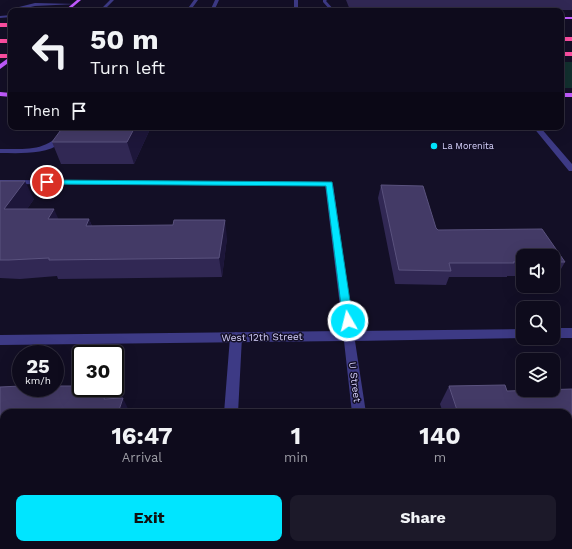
<!DOCTYPE html>
<style>
body{margin:0;font-family:"Work Sans",sans-serif;background:#1c1929;color:#f1f3f6;height:100vh;display:flex;flex-direction:column;font-size:15px;white-space:nowrap}
*{box-sizing:border-box;margin:0}
p{font-size:13px;color:#9b9ba3}
.icon{flex:none;width:22px;height:22px;fill:none;stroke:currentColor;stroke-width:2;stroke-linecap:round;stroke-linejoin:round}
.map{position:relative;flex:1;overflow:hidden}
.side{position:absolute;left:0px;top:409px;width:572px;height:140px;display:flex;flex-direction:column;background:#0e0b1c;border-radius:12px 12px 0 0;box-shadow:0 4px 16px #0002,0 0 0 1px #2e2b3b}
.side>*{flex:none}
.top-card{position:absolute;left:8px;top:8px;width:556px;height:122px;border-radius:8px;box-shadow:0 4px 16px #0002,0 0 0 1px #2e2b3b;background:#0e0b1c;color:#f1f3f6;overflow:hidden}
.controls{position:absolute;left:516px;top:249px;display:grid;gap:8px}
.controls a{display:grid;place-items:center;width:44px;height:44px;border-radius:8px;background:#0e0b1c;box-shadow:0 4px 16px #0002,0 0 0 1px #2e2b3b;font-size:20px}
.speed{position:absolute;left:12px;top:345px;display:flex;gap:8px;font-size:20px;font-weight:700;text-align:center}
.speed>*{display:grid;place-content:center;width:52px;height:52px;border-radius:50%;background:#0e0b1c;box-shadow:0 4px 16px #0002,0 0 0 1px #2e2b3b;line-height:1}
.speed small{font-size:10px;font-weight:400}
.speed .limit{border:2px solid #111;border-radius:6px;background:#fff;color:#111}
.pin{position:absolute;display:grid;place-items:center;width:34px;height:34px;color:#fff;margin:-17px;border:2px solid #fff;border-radius:50%;box-shadow:0 1px 4px #0007}
.me{position:absolute;width:44px;margin:-22px;rotate:352deg;stroke-linejoin:round;filter:drop-shadow(0 0 3px #0008)}
.turn{display:flex;align-items:center;gap:14px;height:84px;padding:0 16px;font-size:18px}
.turn .icon{width:52px;height:52px;stroke-width:2.5}
.turn b{display:block;font-size:28px;line-height:34px}
.then{display:flex;align-items:center;height:38px;padding:0 16px;background:#0003;gap:8px;font-size:15px}
.eta{display:flex;justify-content:space-evenly;align-items:center;height:68px;text-align:center}
.eta b{font-size:24px;font-weight:700;line-height:28px}
.primary-button{display:flex;gap:8px;margin-top:auto;padding:8px 16px}
.primary-button a{flex:1;height:46px;border-radius:8px;background:#00e5ff;color:#111;font-size:16px;font-weight:700;line-height:46px;text-align:center}
.primary-button a+a{background:#1c1929;color:#f1f3f6}
.map>svg:first-child{display:block}
</style>
<div class="map">
<svg width="572" height="549" viewBox="0 0 572 549">
<rect width="100%" height="100%" fill="#130f26"/>
<path fill="#12302f" d="M561,62h11v26h-11z"/>
<g fill="none" stroke-linecap="round" stroke-linejoin="round">
<path fill="#3d3a85" fill-rule="evenodd" d="M110,0h4l-11,11 -37,-2h35z
M194,0h4l-8,11h-4z
M215,0h4l-5,11h-4z
M294,0h4v11h-4z
M323,0h4l-1,1 9,10h-4l-8,-9z
M35,3l41,1 -41,2 -22,5 6,-4z
M65,127h6c-3,5 -5,12 -10,16 -16,12 -42,10 -61,10v-4c26,0 50,3 65,-22z
M533,127h7l32,37v7h-3z
M0,180l329,2 4,2 -4,2 -329,-2z
M236,332l4,2 2,3 -4,76h-14l6,-76 2,-3z
M213,545h16v4h-16z"/>
<path fill="#3d3a85" fill-rule="evenodd" d="M11,15v2l-11,1v-2z
M326,182h3l4,2 21,147 169,-2v9h2l-170,3 11,72h-14l-8,-72 -344,4v-10l343,-4 -18,-147z
M553,328h19v10h-19z
M368,545h16l1,4h-16z"/>
<path fill="#c25bff" fill-rule="evenodd" d="M77,0h4l-13,11h-4z
M561,17h11v2h-11z
M11,56v5l-11,8v-5z
M0,92l11,1v4l-11,-1z
M561,93h11v4h-11z"/>
<path fill="#ff4fa3" fill-rule="evenodd" d="M0,23h11v4h-11z
M561,37h11v4h-11z
M0,39h11v4h-11z
M561,52h11v4h-11z
M0,54h11v4h-11z"/>
</g>
<path fill="#312854" d="M346,0h226v10h-222z
M151,127l-17,37h-73l-9,-22z
M0,181l34,18 -7,10 31,10h31l3,7 135,12 -5,39 -164,2 -1,-3 -37,3 -20,-1z
M381,185l57,45 85,26v20h-16v1h-58l-3,8 -51,-1 -17,-86z
M553,262h12l-8,14h-4z
M449,386l58,5 65,-2v143h-4v-119h-125l-3,-9z
M0,387l109,1 6,10 -111,15v132h15l-1,4h-18z
M481,545h87l4,4h-90z"/>
<path fill="#1d163a" d="M135,127h16l-17,37 -7,-22z
M25,181l9,18 -20,29 -10,-19z
M54,209l8,18 -14,-8z
M89,219l7,18 -10,-11z
M225,220l2,18 -5,39 -3,-19z
M108,388h1l10,19 -15,-8z
M123,398l7,15h-12z
M0,528l4,2v15h15l-1,4h-18z"/>
<path fill="#433a66" stroke="#5a527e" d="M63,127h72l-8,15h-75z
M0,181h25l-21,28h50l-6,10h41l-3,7 87,-1 1,-5h51l-6,38 -170,2v-2l-40,2h-9z
M381,185l42,1 13,42 2,2 104,-1 23,33h-12v-6h-30v6h-10l1,1h-65l2,8 -52,-1z
M505,385l2,6 65,-2v130h-4v-106h-110l-9,-27z
M21,386v2h34v-2h26v2h27l-4,11 19,-1 -5,15h-114v113h-4v-139z
M568,537l4,9v3h-72l-1,-4h69z"/>
<path fill="#00e5ff" stroke="#0095a6" d="M47,180l285,2 21,139 -2,3h-7l-1,-3 -17,-135 -282,-2 -1,-2z"/>
<circle fill="#00e5ff" stroke="#130f26" stroke-width="1.5" cx="434" cy="146" r="4"/>
<g text-anchor="middle" dominant-baseline="central" stroke-width="3" stroke-linejoin="round" paint-order="stroke">
<g font-size="9" fill="#d9d4ff" stroke="#130f26" text-anchor="start">
<text x="442" y="146">La Morenita</text>
</g>
<g font-size="10" fill="#d9d4ff" stroke="#130f26">
<text transform="translate(262 337) rotate(-1)">West 12th Street</text>
<text transform="translate(355 382) rotate(83)">U Street</text>
</g>
</g>
</svg>
<div class="controls">
<a><svg class="icon" aria-label="sound" viewBox="0 0 24 24"><path d="M4 9h4l5-4v14l-5-4H4zM17 9q2 3 0 6"/></svg></a>
<a><svg class="icon" aria-label="search" viewBox="0 0 24 24"><circle cx="10" cy="10" r="6"/><path d="M15 15l6 6"/></svg></a>
<a><svg class="icon" aria-label="layers" viewBox="0 0 24 24"><path d="M12 4l9 5-9 5-9-5zM3 14l9 5 9-5"/></svg></a>
</div>
<div class="speed"><div>25<small>km/h</small></div><div class="limit">30</div></div>
<div class="pin" style="left:47px;top:182px;background:#d93025"><svg class="icon" aria-label="arrive" viewBox="0 0 24 24"><path d="M6 21V4h12l-3 4 3 4H6"/></svg></div>
<svg class="me" style="left:348px;top:321px" viewBox="-20 -20 40 40"><circle r="17" fill="#00e5ff" stroke="#fff" stroke-width="3"/><path d="M0-11L8 9 0 5-8 9z" fill="#fff"/></svg>
<div class="top-card">
<div class="turn"><svg class="icon" aria-label="left" viewBox="0 0 24 24"><path d="M17 20v-9H6M10 6l-5 5 5 5"/></svg><div><b>50 m</b>Turn left</div></div>
<div class="then">Then<svg class="icon" aria-label="arrive" viewBox="0 0 24 24"><path d="M6 21V4h12l-3 4 3 4H6"/></svg></div>
</div>
<section class="side">
<div class="eta">
<div><b>16:47</b><p>Arrival</p></div>
<div><b>1</b><p>min</p></div>
<div><b>140</b><p>m</p></div>
</div>
<div class="primary-button"><a>Exit</a><a>Share</a></div>
</section>
</div>
